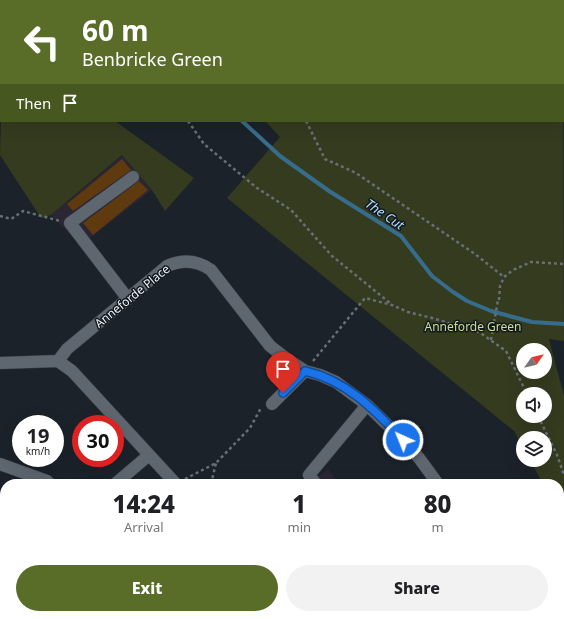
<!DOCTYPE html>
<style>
body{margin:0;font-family:"Noto Sans",sans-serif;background:#f2f2f2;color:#202124;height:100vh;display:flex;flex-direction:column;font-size:15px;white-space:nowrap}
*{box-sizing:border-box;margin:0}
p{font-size:13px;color:#757577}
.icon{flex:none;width:22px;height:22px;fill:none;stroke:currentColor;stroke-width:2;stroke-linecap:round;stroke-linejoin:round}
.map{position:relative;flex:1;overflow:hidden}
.sheet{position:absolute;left:0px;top:479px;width:564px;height:140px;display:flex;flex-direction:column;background:#fff;border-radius:16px 16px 0 0;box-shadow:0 4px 16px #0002}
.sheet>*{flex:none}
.banner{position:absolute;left:0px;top:0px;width:564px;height:122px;box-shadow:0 4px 16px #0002;background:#596d28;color:#fff;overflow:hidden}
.needle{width:26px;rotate:56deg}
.buttons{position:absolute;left:516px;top:343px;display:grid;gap:8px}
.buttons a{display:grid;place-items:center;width:36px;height:36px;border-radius:50%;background:#fff;box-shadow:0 4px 16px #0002;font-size:20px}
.speed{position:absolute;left:12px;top:415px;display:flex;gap:8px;font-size:20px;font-weight:700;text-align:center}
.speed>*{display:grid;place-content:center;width:52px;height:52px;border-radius:50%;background:#fff;box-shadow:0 4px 16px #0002;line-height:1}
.speed small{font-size:10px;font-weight:400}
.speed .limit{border:6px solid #d22;background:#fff;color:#111}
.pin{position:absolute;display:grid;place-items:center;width:34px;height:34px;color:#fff;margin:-41px -17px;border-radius:50% 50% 50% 0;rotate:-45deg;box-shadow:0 0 4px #0007}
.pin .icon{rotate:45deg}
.me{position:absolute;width:44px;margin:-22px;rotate:316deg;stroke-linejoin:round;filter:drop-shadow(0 0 3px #0008)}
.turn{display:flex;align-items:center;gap:14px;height:84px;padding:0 16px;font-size:18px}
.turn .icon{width:52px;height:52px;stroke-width:2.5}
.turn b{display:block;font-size:28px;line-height:34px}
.then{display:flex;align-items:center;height:38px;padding:0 16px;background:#0003;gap:8px;font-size:15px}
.eta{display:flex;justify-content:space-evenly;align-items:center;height:68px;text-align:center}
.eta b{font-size:24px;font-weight:800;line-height:28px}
.action{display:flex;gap:8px;margin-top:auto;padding:8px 16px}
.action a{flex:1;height:46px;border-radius:24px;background:#596d28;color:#fff;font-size:16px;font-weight:800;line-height:46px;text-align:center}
.action a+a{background:#f2f2f2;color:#202124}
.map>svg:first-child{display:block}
</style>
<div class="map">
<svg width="564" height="619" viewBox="0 0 564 619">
<rect width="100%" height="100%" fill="#1b222a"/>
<path fill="#2c2534" d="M123,155l29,35 -71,55 -30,-30z
M328,469l11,15h-31z
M371,614h48l-7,5h-37z"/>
<path fill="#353b1f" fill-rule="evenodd" d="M232,0h253l2,1h-255z
M563,33l1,308 -15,-2 15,57v127l-5,-9v-30h-16l-13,-24h15v-22h-22v10l-9,-17 -287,-233 53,-61 -15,-16h298zM523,350h22v22h-22zM523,394h22v22h-22z
M1,120l114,1 79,57 -29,33 -13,-21 -30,-35 -71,60 -10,3 -41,-63z"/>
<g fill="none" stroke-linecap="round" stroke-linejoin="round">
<path stroke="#376d8c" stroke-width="4" d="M211,0l1,1
M242,121l38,35 49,35 72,45 31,40 21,16 14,9 24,10 41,11 32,2"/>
</g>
<path fill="#5f3a0f" d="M122,159l9,11 -58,41 -6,-7z
M139,181l9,9 -55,45 -10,-12z"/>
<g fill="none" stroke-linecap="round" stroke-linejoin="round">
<g stroke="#393e45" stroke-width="13">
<path id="minor" d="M71,0l1,1
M547,0l3,1
M563,6l1,1
M128,299l-58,-76 63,-46
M58,361l9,-12 100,-83c16,-7 30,-6 44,4l59,76 17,13 18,12 15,4 16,7 31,23 36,35 16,18 19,26
M0,363l58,-2 14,10 104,113
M272,404l33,-33
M0,464l47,17 3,3
M115,484l34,-29
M316,484l-7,-9 58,-70
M0,577l5,1
M559,602l5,-2
M559,613l4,6
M169,614l22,5
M410,614l4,5
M502,614l2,5
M523,619l10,-5"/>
</g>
<path stroke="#696f76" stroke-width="2.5" stroke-dasharray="3 3" stroke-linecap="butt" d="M161,0l1,1
M253,0v1
M448,0l2,1
M526,0l2,1
M563,47h1
M188,121l16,23 53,44 34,22 41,46 58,47
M306,121l19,38 31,14 119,81 29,23
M0,216l11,3 12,-8 37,10
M499,300l1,-14 4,-9 9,-7 18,-8 33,2
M491,340l7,-40
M313,361l52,-63 27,7 16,7 24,6 47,14 27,19 21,43
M538,416l19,39 7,20
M185,479l31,-16 34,-35 11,-20
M211,484l5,-21"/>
<use href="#minor" stroke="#5e6670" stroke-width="12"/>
</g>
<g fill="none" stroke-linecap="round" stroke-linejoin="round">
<g stroke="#114b97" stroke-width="10">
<path id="route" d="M283,393l22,-22c41,9 70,39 98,69"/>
</g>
<use href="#route" stroke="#1a73e8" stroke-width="7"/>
</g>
<g text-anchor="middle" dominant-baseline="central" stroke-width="3" stroke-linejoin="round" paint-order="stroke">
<g font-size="12" fill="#eff3f9" stroke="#121920">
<text transform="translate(132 296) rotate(-39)">Anneforde Place</text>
</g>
<g font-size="12" fill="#cede8d" stroke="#121920">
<text x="473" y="326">Anneforde Green</text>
</g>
<g font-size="13" font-style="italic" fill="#afddfb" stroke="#121920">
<text transform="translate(385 214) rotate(34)">The Cut</text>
</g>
</g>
</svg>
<div class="buttons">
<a><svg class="needle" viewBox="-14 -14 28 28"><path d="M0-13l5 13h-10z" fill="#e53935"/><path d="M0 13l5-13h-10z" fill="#757577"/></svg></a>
<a><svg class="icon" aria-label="sound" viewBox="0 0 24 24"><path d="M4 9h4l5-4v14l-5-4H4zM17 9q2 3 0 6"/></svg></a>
<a><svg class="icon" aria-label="layers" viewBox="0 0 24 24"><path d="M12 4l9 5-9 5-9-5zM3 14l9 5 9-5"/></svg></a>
</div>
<div class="speed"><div>19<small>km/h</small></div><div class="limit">30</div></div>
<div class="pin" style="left:283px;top:393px;background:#d93025"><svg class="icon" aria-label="arrive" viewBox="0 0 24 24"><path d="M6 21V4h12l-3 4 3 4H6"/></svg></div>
<svg class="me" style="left:403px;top:440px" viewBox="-20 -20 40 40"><circle r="17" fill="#1a73e8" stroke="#fff" stroke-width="3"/><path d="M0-11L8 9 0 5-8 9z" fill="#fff"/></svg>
<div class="banner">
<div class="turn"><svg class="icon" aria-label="left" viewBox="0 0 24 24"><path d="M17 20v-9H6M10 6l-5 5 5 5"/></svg><div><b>60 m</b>Benbricke Green</div></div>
<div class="then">Then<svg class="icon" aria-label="arrive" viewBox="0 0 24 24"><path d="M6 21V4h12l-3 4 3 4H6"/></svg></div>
</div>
<section class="sheet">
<div class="eta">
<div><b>14:24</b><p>Arrival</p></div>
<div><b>1</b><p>min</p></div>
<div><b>80</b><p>m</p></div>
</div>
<div class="action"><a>Exit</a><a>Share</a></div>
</section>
</div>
